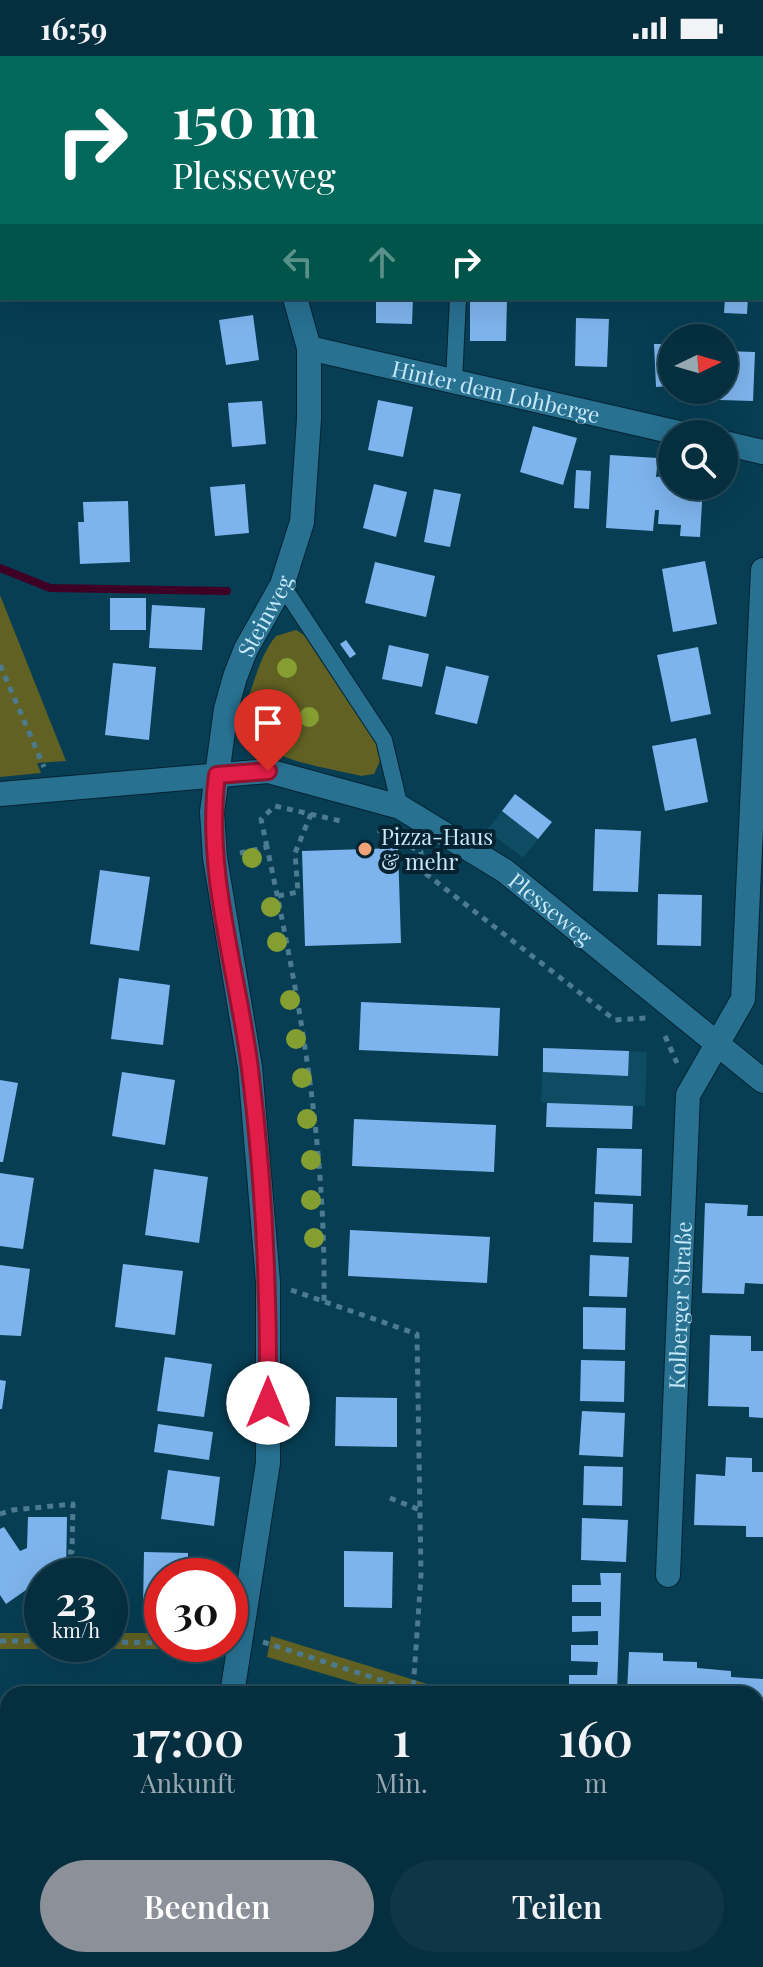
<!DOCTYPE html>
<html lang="de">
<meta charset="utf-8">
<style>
body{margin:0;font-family:"Playfair Display",serif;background:#0e3646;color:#f1f3f6;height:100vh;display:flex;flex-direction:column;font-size:30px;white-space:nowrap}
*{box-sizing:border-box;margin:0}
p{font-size:26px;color:#97a8b0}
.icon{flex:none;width:44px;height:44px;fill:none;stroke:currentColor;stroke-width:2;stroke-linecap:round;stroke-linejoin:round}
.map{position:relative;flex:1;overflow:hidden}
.drawer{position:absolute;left:0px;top:1630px;width:764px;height:282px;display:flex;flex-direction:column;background:#052e3f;border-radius:24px 24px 0 0;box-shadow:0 8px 32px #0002,0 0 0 2px #264a59}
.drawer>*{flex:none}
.banner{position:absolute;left:0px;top:0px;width:764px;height:244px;box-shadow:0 8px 32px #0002,0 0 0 2px #264a59;background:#00695c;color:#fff;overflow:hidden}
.needle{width:52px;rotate:85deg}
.controls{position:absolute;left:658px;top:268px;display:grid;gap:16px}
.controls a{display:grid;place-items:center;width:80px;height:80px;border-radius:50%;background:#052e3f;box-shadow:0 8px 32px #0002,0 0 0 2px #264a59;font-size:40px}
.speed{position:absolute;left:24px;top:1502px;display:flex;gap:16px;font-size:40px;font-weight:700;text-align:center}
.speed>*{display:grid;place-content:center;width:104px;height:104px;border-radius:50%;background:#052e3f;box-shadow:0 8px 32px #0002,0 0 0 2px #264a59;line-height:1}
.speed small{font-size:20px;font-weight:400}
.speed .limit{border:12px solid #d22;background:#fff;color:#111}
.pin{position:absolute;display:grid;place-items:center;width:68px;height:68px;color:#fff;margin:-82px -34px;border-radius:50% 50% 50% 0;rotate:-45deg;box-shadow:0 0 8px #0007}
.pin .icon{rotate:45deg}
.me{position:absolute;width:88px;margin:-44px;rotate:0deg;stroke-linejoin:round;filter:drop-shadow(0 0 6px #0008)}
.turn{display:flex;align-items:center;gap:28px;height:168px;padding:0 40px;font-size:36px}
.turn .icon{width:104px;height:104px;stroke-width:2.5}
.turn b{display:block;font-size:56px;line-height:68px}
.lanes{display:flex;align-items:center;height:76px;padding:0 40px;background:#0003;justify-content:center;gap:40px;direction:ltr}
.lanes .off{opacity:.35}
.eta{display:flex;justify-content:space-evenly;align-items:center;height:136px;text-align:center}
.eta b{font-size:48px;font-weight:600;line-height:56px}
.cta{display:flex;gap:16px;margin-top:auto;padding:16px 40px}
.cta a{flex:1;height:92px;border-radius:48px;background:#8c9099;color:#fff;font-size:32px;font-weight:600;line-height:92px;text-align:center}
.cta a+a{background:#0e3646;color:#f1f3f6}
.status{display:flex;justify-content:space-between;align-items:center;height:56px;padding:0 40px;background:#052e3f;direction:ltr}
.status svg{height:22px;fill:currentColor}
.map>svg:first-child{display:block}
</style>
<div class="status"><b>16:59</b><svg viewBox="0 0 49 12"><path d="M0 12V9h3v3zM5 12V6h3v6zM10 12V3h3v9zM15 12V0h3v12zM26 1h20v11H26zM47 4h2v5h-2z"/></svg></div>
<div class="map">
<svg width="763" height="1911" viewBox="0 0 763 1911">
<rect width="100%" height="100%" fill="#073e54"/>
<path fill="#0d4c63" d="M515,738l37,28 -29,36 -36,-28z
M543,992l104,4 -2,54h-12l-1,23 -86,-2 1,-24 -6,-1z"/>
<path fill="#606123" d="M0,539l66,166 -29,2 4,10 -41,4z
M296,574l8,5 75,113 2,11 -7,15 -13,2c-30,-8 -109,-17 -115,-52 -3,-13 2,-25 6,-37 6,-18 12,-37 24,-51z
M0,1577h42v11h68v-11h52v11h53l-1,5h-214z
M271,1580l189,58h-68l-125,-37z"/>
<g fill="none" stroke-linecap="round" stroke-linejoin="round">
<path stroke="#3e0025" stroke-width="8" d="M0,512l50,20 177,3"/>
</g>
<path fill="#7eb4ed" d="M376,242h37l-1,26 -36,-1z
M470,242h37l-1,43h-36z
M725,242h23l-1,16 -23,-1z
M253,259l6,45 -33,5 -7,-45z
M576,262l33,1 -2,48 -32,-1z
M654,288h18v42l-16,1z
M724,295l31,1 -2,49 -33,-1v-10h4z
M378,344l35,7 -10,50 -35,-7z
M262,345l4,43 -34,3 -4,-44z
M533,370l44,12 -14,47 -43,-13z
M610,399l48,3 -2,19 16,-2v11h31l-3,51 -20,-1 1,-11 -23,-1 1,-14h-4l-2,21 -47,-3z
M576,414l15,1 -2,38 -15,-1z
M245,428l4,49 -34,3 -5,-49z
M374,428l33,8 -11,45 -33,-9z
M434,433l27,5 -11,53 -26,-5z
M128,445l2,61 -50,2 -2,-42h6l-1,-20z
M705,505l12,63 -44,8 -11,-63z
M375,506l60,14 -9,41 -61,-14z
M110,542h36v32h-36z
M152,549l53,3 -3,42 -53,-2z
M346,584l10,14 -6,4 -10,-14z
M389,589l40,9 -7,33 -40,-8z
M698,591l13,67 -40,8 -14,-67z
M113,607l43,4 -7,73 -44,-5z
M446,610l43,10 -12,48 -42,-10z
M696,682l12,64 -43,9 -13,-65z
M515,738l37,28 -14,17 -36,-28z
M595,773l46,2 -3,61 -45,-1z
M398,792l3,95 -96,3 -3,-95z
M100,814l50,7 -11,74 -49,-7z
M658,838l44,1 -1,51 -44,-1z
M119,922l51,7 -7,60 -52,-6z
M361,946l139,6 -2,48 -139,-6z
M543,992l86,3 -1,25 -85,-4z
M122,1016l53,8 -10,65 -53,-9z
M0,1024l18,3 -15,79h-3z
M547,1047l86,3 -1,23 -86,-2z
M354,1063l142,6 -2,47 -142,-6z
M597,1092l45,1 -1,47 -46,-2z
M154,1113l54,8 -9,66 -54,-8z
M0,1117l34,5 -11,71 -23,-3z
M594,1146l39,2 -1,39 -39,-1z
M705,1147l43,2 -1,11h16v68l-18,-1 -1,11 -42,-1z
M350,1174l140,7 -3,46 -139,-7z
M590,1199l39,2 -2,40 -38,-1z
M123,1208l60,7 -8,64 -60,-8z
M0,1209l30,4 -9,67 -21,-1z
M583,1251l43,1 -1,42 -42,-1z
M710,1279l41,1v15h12v67l-14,-1v-10l-41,-1z
M165,1301l47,7 -8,53 -47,-6z
M581,1304l44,1 -1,41 -44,-1z
M0,1324l6,1 -4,28h-2z
M336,1341l61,1v49l-62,-1z
M582,1355l43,2 -2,44 -44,-2z
M158,1368l55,8 -4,28 -55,-8z
M726,1401l26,1v14h11v65h-17v-11l-52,-1 2,-51 29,2z
M584,1410l39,1 -1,39 -39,-1z
M168,1414l52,7 -6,49 -53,-7z
M28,1461h39l-1,59h-24v10l-16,4 -20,14 -6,-9v-66l4,-2 16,24 7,-3z
M582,1462l46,2 -2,42 -45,-2z
M344,1495l49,1 -1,56 -48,-1z
M144,1496l44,1v23h-26v32h-19z
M600,1517h21l-4,119 -48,-1v-16h28l1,-13 -27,-1v-16h27v-14l-26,1v-16h29v-14h-29v-17h29z
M629,1596l34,1v8l34,1v6l34,3v6l32,2v40h-7v-25l-129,-2z
M0,1692l8,1v40h-8z
M8,1809v73h-8v-72z
M760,1815h3v63l-7,-1z
M275,1904h44v7h-45z"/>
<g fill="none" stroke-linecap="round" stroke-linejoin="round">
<g stroke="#052331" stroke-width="18">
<path id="service" d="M454,325l4,-83
M282,529l102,155 16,67"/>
</g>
<g stroke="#052331" stroke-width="26">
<g id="minor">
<path d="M161,0l1,2"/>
<path id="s1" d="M309,292l374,86"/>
<path d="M724,387l39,9"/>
<path id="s2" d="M0,738l268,-23 132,36 105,64 258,210"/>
<path id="s3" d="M668,1519l20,-480 55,-96 20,-429"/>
<path id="s4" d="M232,1638l36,-231v-181l-18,-215 -35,-209 -3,-46 14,-103 9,-32 11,-28 36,-64 20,-63 7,-103v-71l-14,-50"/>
<path d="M0,1776l8,1"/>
<path d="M624,1904l22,7"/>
<path d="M192,1911l1,-7"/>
<path d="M378,1911l1,-7"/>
</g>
</g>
<path stroke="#4c7b90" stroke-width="5" stroke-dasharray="6 6" stroke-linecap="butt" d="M0,609l44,102
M378,774l43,22v18l194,150 31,-2
M267,791l-6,-28 14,-13 70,16
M240,797l27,-6c33,154 59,296 57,454
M278,840l20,-4 -3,-39 16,-39
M665,980l12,27
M291,1234l126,44 4,241 -8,116
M390,1442l30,12
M0,1458l13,-4 60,-6 -1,48h-6
M71,1520l1,-24
M0,1585h42
M110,1586l52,1
M263,1586l161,52
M756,1698l7,2
M756,1738l7,2"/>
<use href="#service" stroke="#287191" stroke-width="16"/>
<use href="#minor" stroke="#287191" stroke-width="24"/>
</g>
<g fill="#849e32">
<circle cx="287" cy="612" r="10"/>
<circle cx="309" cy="661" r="10"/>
<circle cx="252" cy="802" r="10"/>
<circle cx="271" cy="851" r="10"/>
<circle cx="277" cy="886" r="10"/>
<circle cx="290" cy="944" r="10"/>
<circle cx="296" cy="983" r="10"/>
<circle cx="302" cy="1022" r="10"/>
<circle cx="307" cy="1063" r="10"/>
<circle cx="311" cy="1104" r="10"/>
<circle cx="311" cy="1144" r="10"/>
<circle cx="314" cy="1182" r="10"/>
</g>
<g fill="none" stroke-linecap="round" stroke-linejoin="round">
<g stroke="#92132f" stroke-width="20">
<path id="route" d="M268,1347c1,-112 -4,-223 -18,-334 -12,-97 -46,-196 -33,-294l51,-4"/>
</g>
<use href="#route" stroke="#e11d48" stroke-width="14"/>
</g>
<circle fill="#efa377" stroke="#052331" stroke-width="3" cx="365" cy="793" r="8"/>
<g text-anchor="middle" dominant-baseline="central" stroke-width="8" stroke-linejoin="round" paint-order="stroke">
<g font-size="22" fill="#c6e8fa" stroke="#052331">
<text stroke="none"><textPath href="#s1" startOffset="192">Hinter dem Lohberge</textPath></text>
<text stroke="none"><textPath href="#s4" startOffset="1094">Steinweg</textPath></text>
<text stroke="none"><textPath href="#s2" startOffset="588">Plesseweg</textPath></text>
<text stroke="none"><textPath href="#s3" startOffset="270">Kolberger Straße</textPath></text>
</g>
<g font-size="22" fill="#c6e8fa" stroke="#052331" text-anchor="start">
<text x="381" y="780">Pizza-Haus<tspan x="381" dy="25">&amp; mehr</tspan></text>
</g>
</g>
</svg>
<div class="controls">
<a><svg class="needle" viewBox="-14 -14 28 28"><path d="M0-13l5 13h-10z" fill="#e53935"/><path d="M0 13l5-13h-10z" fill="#97a8b0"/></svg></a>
<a><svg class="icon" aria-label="search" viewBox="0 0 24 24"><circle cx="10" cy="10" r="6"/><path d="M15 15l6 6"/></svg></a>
</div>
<div class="speed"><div>23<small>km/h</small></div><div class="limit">30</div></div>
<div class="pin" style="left:268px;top:715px;background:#d93025"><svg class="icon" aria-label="arrive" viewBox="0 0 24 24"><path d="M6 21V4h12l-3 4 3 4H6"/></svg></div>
<svg class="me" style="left:268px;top:1347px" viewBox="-20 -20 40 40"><circle r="19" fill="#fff"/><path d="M0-13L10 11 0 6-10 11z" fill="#e11d48"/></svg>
<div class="banner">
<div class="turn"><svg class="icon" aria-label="right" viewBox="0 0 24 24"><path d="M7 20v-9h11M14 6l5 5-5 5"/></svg><div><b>150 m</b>Plesseweg</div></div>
<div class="lanes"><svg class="icon off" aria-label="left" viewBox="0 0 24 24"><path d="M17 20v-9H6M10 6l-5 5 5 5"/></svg><svg class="icon off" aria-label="ahead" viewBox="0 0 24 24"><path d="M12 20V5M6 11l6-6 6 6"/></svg><svg class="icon" aria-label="right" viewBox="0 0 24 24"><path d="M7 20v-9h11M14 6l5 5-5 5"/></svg></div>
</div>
<section class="drawer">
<div class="eta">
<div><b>17:00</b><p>Ankunft</p></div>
<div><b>1</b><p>Min.</p></div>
<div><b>160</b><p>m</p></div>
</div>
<div class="cta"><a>Beenden</a><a>Teilen</a></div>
</section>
</div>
